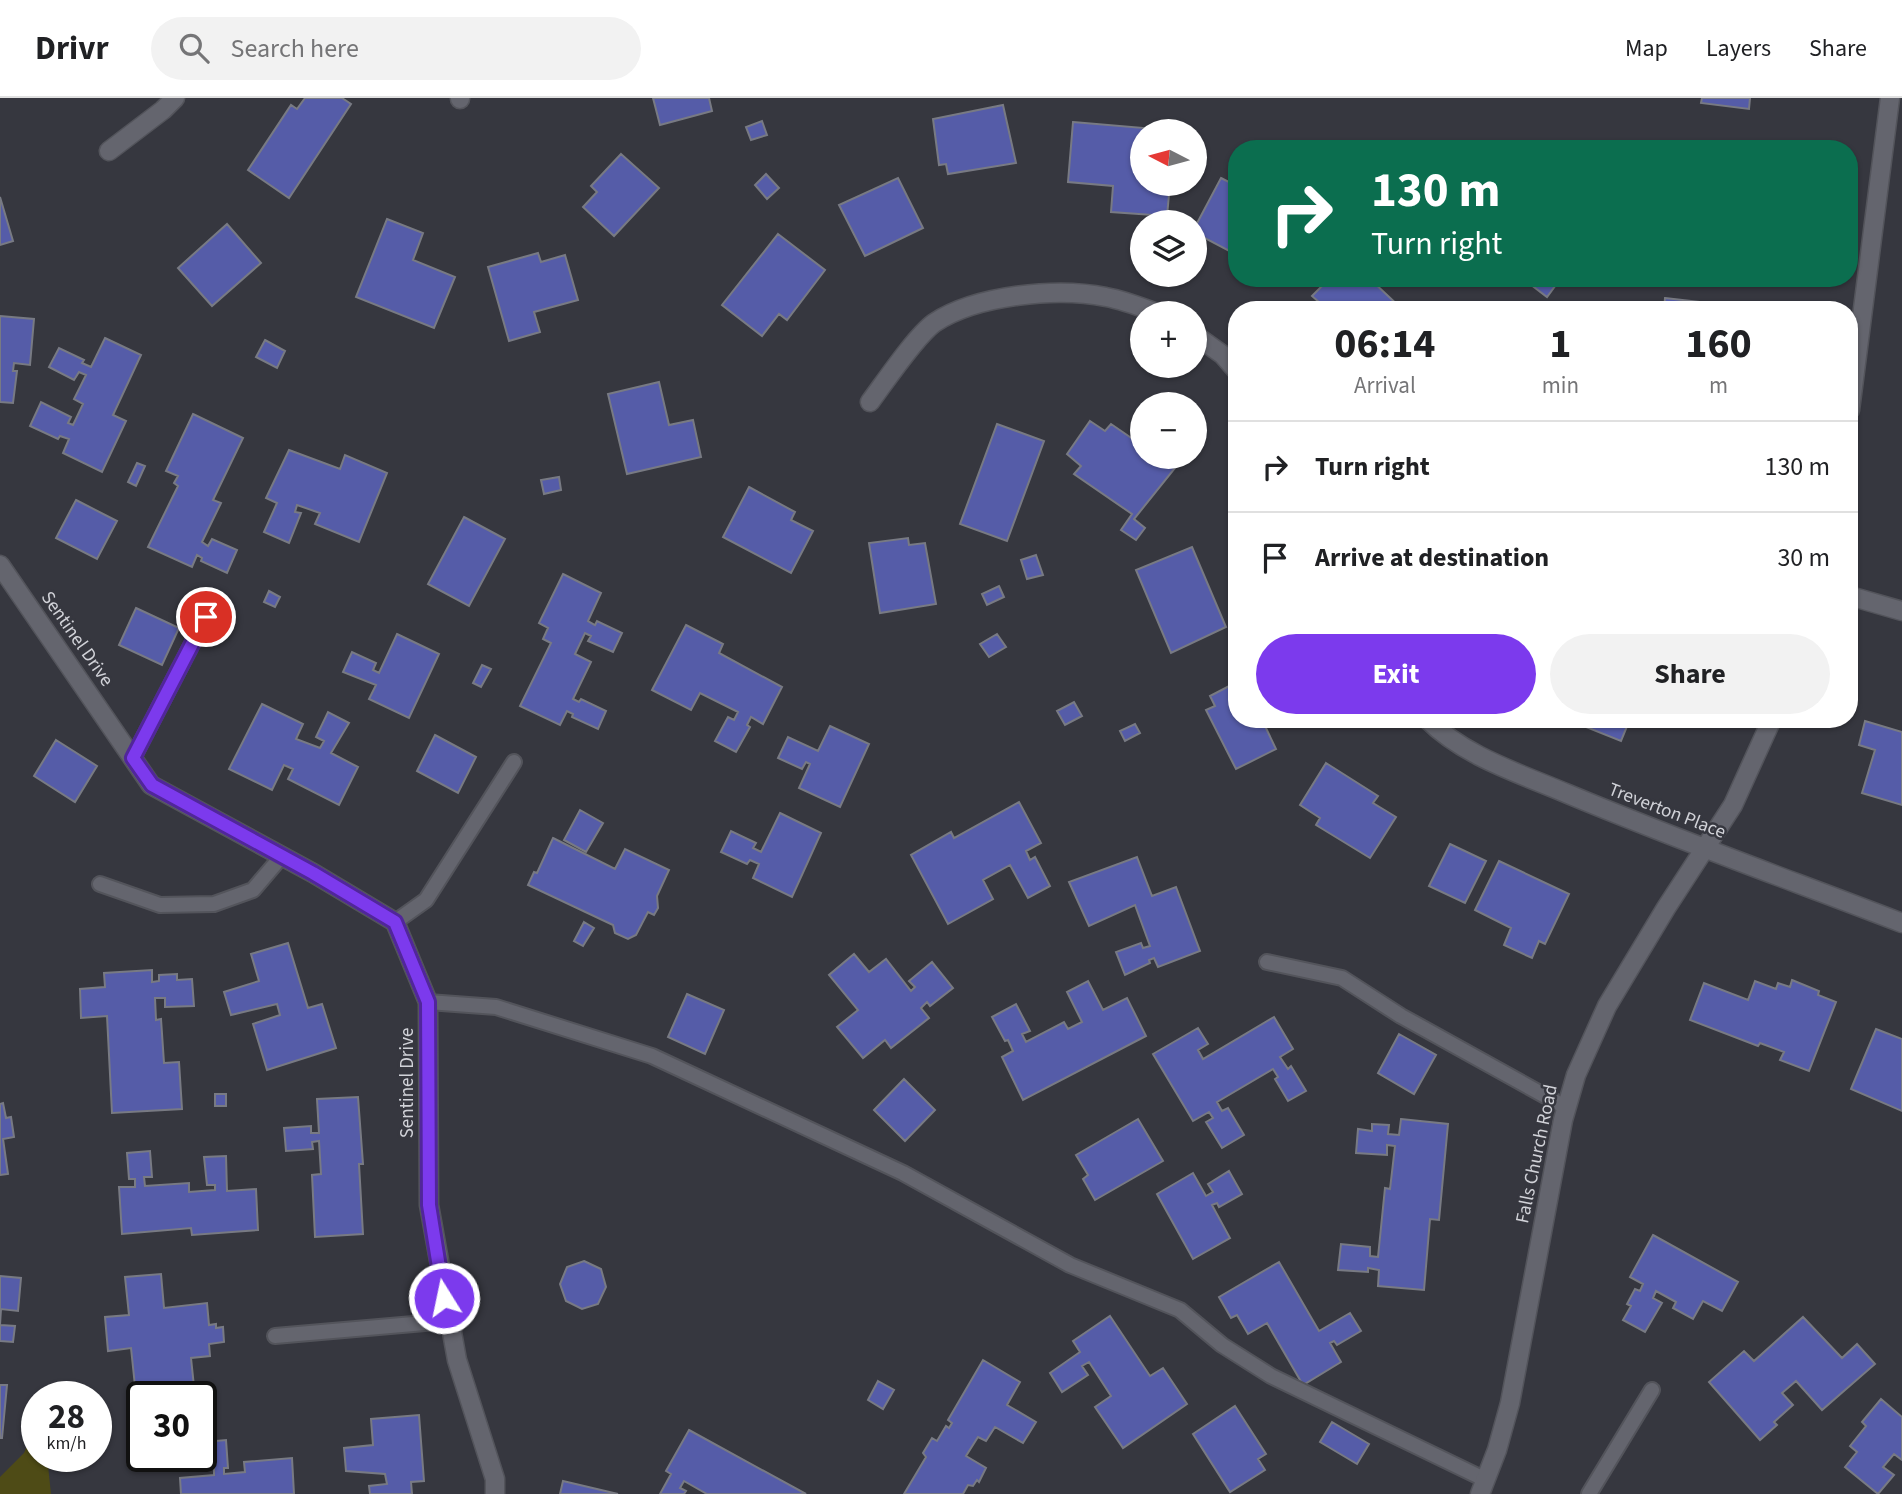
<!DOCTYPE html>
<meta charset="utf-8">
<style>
body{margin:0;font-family:"Source Sans 3",sans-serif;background:#f2f2f2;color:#202124;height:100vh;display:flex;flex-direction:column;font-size:26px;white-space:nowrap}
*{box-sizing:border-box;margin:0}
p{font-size:23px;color:#757577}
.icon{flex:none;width:38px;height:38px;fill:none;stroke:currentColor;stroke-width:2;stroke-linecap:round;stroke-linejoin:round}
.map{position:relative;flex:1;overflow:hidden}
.panel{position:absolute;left:1228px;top:203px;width:630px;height:427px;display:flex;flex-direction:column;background:#fff;border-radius:28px;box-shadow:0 2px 5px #0004}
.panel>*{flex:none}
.top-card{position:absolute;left:1228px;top:42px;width:630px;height:147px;border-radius:28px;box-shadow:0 2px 5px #0004;background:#0b6e4f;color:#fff;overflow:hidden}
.needle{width:46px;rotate:276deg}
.tools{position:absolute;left:1130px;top:21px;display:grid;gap:14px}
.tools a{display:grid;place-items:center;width:77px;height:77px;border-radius:50%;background:#fff;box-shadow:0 2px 5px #0004;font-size:35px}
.speed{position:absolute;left:21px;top:1283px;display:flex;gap:14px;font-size:35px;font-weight:700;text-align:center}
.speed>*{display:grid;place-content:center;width:91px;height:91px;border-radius:50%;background:#fff;box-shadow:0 2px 5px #0004;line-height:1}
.speed small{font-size:18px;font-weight:400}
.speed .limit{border:4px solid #111;border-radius:10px;background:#fff;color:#111}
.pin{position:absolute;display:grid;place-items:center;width:60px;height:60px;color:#fff;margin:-30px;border:4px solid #fff;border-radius:50%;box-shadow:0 2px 7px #0007}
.me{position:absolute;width:77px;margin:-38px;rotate:350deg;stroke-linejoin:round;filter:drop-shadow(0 0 5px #0008)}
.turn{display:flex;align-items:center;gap:24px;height:147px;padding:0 28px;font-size:32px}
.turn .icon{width:91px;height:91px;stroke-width:2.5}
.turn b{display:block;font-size:49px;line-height:60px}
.eta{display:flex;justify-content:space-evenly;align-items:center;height:119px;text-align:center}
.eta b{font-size:42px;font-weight:700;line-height:49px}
.action{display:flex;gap:14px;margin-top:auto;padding:14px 28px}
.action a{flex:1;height:80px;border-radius:42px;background:#7c3aed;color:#fff;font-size:28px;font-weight:700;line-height:80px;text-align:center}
.action a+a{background:#f2f2f2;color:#202124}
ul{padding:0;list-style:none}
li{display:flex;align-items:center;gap:21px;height:91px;padding:0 28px;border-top:2px solid #e0e0e0}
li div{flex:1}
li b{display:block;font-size:26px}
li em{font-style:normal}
header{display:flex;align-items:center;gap:42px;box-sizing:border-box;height:98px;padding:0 35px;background:#fff;border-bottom:2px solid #e0e0e0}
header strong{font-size:33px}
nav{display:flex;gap:38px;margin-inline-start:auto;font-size:24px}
.search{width:490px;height:63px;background:#f2f2f2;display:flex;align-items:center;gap:18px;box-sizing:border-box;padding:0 24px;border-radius:38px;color:#757577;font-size:26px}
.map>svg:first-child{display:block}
</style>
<header>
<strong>Drivr</strong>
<div class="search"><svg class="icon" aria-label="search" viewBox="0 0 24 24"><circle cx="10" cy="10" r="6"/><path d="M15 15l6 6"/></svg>Search here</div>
<nav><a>Map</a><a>Layers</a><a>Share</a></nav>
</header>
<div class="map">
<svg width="1902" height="1396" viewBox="0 0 1902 1396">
<rect width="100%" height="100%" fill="#36373f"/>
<path fill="#4e4b16" d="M37,1324v34h10l4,38h-51v-17l24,-24z"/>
<path fill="#555ca8" stroke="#787a83" stroke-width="2" d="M305,0h37l9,6 -62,94 -41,-28 43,-65 6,4z
M653,0h56l3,13 -52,14z
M1702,0h48l-1,11 -48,-6z
M1003,7l13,58 -68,11 -2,-10 -7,1 -6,-46z
M762,23l5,14 -16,5 -5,-13z
M1073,24l83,7 -1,2h-12v53h27l-3,32 -56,-4 2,-26 -45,-4z
M621,56l38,34 -45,48 -31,-29 14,-15 -6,-6z
M766,76l13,14 -12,11 -12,-14z
M898,80l25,50 -58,28 -26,-51z
M1221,80l16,8v69l-42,-22v-6z
M0,99l13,44 -13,4z
M387,121l36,14 -10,27 42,17 -21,51 -78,-31z
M227,126l34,39 -49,43 -34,-38z
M778,136l47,36 -38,50 -8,-6 -17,22 -40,-31z
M538,155l3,9 24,-7 13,45 -44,12 6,20 -31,9 -21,-74z
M1330,180h39l34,32h-75l-16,-14z
M1535,180h26l-14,19 -17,-13z
M1665,200l60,7v5h-61z
M0,218l34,3 -4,46 -16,-2 -1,8h4l-4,32 -13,-1z
M105,240l36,17 -28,60 13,6 -24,51 -39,-19 6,-14 -9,-3 -2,3 -28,-13 11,-24 30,15 -3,6 5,2 10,-21 -9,-5 12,-24 -7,-3 -5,8 -25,-13 10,-19 25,12 -2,3 9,4z
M265,242l20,11 -8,17 -21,-11z
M659,284l10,43 24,-5 8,37 -74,17 -19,-80z
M193,316l50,24 -30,62 8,3 -19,39 6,4 4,-7 25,11 -10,23 -26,-12 1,-3 -5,-3 -5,12 -44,-20 30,-61 -4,-3 4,-7 -12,-5z
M1090,323l15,10 6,-7 32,22v11h16l16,11 -41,51 11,9 -9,12 -15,-10 11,-16 -58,-40 7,-8 -14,-12z
M997,326l47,17 -37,100 -47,-17z
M289,352l51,19 5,-14 42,18 -28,69 -44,-18 5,-11 -23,-8 -2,7 6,1 -12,30 -25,-11 13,-29 -11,-5z
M137,365l8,3 -9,20 -8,-4z
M559,379l2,13 -17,4 -3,-14z
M749,389l46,25 -4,8 22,11 -22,42 -68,-36z
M76,402l41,21 -20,38 -41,-21z
M464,419l41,22 -36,67 -41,-22z
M908,440l1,7 16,-2 11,61 -56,9 -11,-70z
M1192,449l34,80 -55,26 -35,-83z
M1036,457l7,20 -16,4 -6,-19z
M563,476l38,19 -13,28 7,4 2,-4 25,12 -9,19 -25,-11 3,-5 -6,-3 -10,21 16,8 -18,37 6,3 2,-3 25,12 -8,18 -26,-12 1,-3 -6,-3 -7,14 -40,-19 31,-63 -8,-4 5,-11 -9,-5z
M999,488l5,11 -17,8 -5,-11z
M269,493l11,6 -5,10 -11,-5z
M136,510l43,20 -17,37 -43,-20z
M686,527l37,19 -4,9 63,34 -19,37 -12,-7 -4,8 3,2 -14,25 -21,-11 13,-24 6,3 4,-8 -38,-19 -9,17 -39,-20z
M397,536l42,20 -30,64 -40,-19 7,-14 -33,-13 9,-20 24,11 -3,7 6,3z
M997,536l9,13 -17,10 -9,-13z
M482,567l9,4 -10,18 -8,-4z
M1237,584v37h36l2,3 -10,4 11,23 -40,20 -30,-59 9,-4 -5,-10z
M1074,604l8,14 -17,9 -8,-14z
M262,606l41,20 -7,15 24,9 4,-7 -8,-4 12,-25 21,11 -18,30 27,14 -19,38 -51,-26 5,-10 -9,-4 -12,25 -43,-21z
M1578,621h52l-9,22 -45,-18z
M1865,623l37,11v73l-40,-12 13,-43 -16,-5z
M1135,626l5,9 -15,8 -5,-10z
M830,628l39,18 -29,63 -41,-19 11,-24 -4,-2 -4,7 -24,-11 10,-21 30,14z
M435,637l41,22 -18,36 -41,-22z
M56,642l41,26 -22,36 -41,-26z
M1326,665l52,33 -5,7 23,14 -26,41 -54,-33 4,-7 -20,-13z
M1019,704l22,41 -15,8 4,9 5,-3 15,29 -22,12 -18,-33 -27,15 10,19 -45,25 -37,-69 40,-23 3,6z
M580,712l23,13 -17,29 -22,-12z
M780,715l41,20 -29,64 -39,-19 6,-14 -9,-4 -3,4 -26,-12 10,-21 25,12 -3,5 8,4z
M553,740l62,31 10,-20 44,21 -12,26 1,12 -4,7 -6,-3 -12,23 -8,4 -13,-6 -2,-8 -85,-40 6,-13 3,1z
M1450,746l36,17 -21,42 -36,-17z
M1137,759l15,39 24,-9 24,64 -42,16 -4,-9 -5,2 1,3 -25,12 -9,-23 25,-9 2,5 7,-2 -15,-41 -46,21 -20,-44z
M1499,763l70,33 -24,50 -6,-3 -7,17 -28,-13 7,-17 -36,-18z
M584,824l10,6 -11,18 -9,-5z
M288,845l20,65 14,-4 14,44 -69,22 -14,-46 27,-9 -3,-11 -46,11 -7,-23 35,-11 -8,-27z
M854,856l15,18 17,-13 25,32 4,-4 -6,-6 23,-19 21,26 -23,18 -3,-4 -6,6 8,10 -38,30 -6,-8 -22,18 -26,-31 21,-17 -29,-35z
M152,872v12l7,-1v-6l18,-1v6l15,-1 2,27 -29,1v-9h-10l1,22 5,-1 3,44 15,-1 3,47 -70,4 -5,-97 -26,2 -1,-29 25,-2 -1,-14z
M1792,882l27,11 -1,4 18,7 -27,69 -29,-11 4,-8 -24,-9 -2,3 -68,-26 14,-37 44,17 7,-19 21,8 2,-6 12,4z
M1088,883l15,29 24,-12 19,38 -123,64 -21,-43 11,-6 -5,-11 -3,1 -13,-24 24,-13 14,27 -8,3 4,8 38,-20 4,7 14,-7 -15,-30z
M687,896l37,16 -19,44 -37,-17z
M1274,919l19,32 -13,8 8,12 3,-3 15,25 -18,10 -13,-22 3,-2 -5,-8 -56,33 5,9 6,-3 16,27 -22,13 -16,-26 7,-4 -4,-6 -16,9 -40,-67 45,-26 10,16 -10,6 5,9z
M1876,931l26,10v72l-51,-22z
M1399,936l37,21 -22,39 -36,-21z
M904,981l31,31 -30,31 -31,-31z
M215,996h11v12h-11z
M358,999l5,67h-4l4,70 -48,3 -3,-62 9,-1 -2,-33 -7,1 1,7 -27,2 -2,-23 27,-2v7h8l-2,-34z
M3,1005l3,15 5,-1 3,20 -11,2 5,35 -8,1v-71z
M1138,1021l25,42 -68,39 -12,-21 5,-4 -12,-20z
M1401,1021l47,5 -9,96 -9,-1 -6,71 -46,-4 1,-16 -11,-2v4l-30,-2 3,-26 29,3v9l8,1 7,-69 5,1 5,-43 -8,-1v10l-31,-2 2,-24 14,2v-7l17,1 -1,9 11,1z
M150,1053l2,26h-8l1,9 44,-3v9l26,-2v-5h-8l-3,-28 22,-1 1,35 29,-2 2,41 -66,5 -1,-7 -69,6 -3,-47h16v-8h-6l-2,-26z
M1229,1073l13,23 -23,13 -2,-4 -5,2 18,33 -37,21 -36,-65 36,-21 13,23 7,-4 -5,-8z
M1653,1137l85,47 -16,29 -19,-10 -10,18 -20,-11 3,-6 -20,-11 -3,7 9,5 -17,29 -22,-12 8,-14 -4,-2 8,-15 5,2 3,-7 -13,-7z
M584,1163l17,8 5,18 -8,17 -16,5 -16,-8 -6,-17 7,-17z
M1279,1164l40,69 31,-18 11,18 -24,14 -3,-4 -4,2 11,19 -38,23 -36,-62 -19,11 -11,-19 -6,3 -12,-21z
M161,1176l3,34 43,-5 2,22 7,-1v4l7,-1 1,15 -15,2 1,12 -19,2 4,38h-53l-2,38 -9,-86 -23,3 -3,-34 24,-2 -4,-38z
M0,1178l21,2 -3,33 -17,-2 -1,16 15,1 -2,16 -13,-1z
M1110,1218l40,60 13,-8 24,36 -64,44 -28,-41 16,-11 -22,-34 -7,4 6,9 -26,17 -12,-19 30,-21 -7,-11z
M1803,1219l39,41 15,-14 18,20 -53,46 -26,-29 -14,12 11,12 -19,17 3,3 -17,15 -51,-58 35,-31 10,10z
M983,1262l37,22 -13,23 29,17 -13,21 -28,-16 -9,14 -8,-4 -12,19 20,12 -7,14 -2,-2 -4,6 -5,-1 -5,9h-59l22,-37 -3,-4 9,-15 5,3 9,-15 3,2 3,-5 -4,-3z
M878,1283l16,9 -11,19 -15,-9z
M0,1287h7l-5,53h-2z
M1881,1301l21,18v43l-8,-6 -11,13 11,8 -16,19 -33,-27 12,-15 -7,-6 16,-20 -4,-4z
M1235,1308l31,48 -8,5 7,11 -35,22 -37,-58z
M419,1317l5,66 -13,1 1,12h-42l-1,-8 18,-2 -2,-10 -39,-3 -2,-23 29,-3 -2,-26z
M1332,1324l37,22 -12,20 -37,-22z
M689,1332l117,64h-99l-23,-13 -4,7 6,3 -2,3h-24l11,-20 -5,-3z
M226,1342l2,28h-4v6l21,-2 -1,-10 48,-4 2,36h-113l-1,-16 34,-3v-7h-7l-2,-26z
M563,1383l55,13h-58z"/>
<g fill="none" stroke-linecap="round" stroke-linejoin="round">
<g stroke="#53545b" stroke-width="18">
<path id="lane" d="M133,660l73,-141
M100,786l60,21 54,-1 39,-14 29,-34
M395,824l31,-22 88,-138
M1267,864l75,16 59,38 166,92
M428,904l68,5 156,49 251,117 167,92 110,45 42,35 49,31 215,104
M275,1238l173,-15
M1589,1396l63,-104"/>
</g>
<g stroke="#53545b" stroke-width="21">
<path id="street" d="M460,0v1
M109,53l54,-41 12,-12
M1195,237l28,20 14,16
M870,304c15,-20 45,-65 64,-79 42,-28 123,-36 172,-26 17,3 35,10 51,16
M1850,312l40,-312
M0,467l151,220 162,88 82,49 33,80 1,203 28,155 38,119v15
M1850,498l52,15
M1427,621c38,38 92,54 141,75 110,46 222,86 334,129
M1480,1396l17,-44 13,-47 53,-283 13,-45 31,-69 59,-98 67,-103 39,-86"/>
</g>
<use href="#lane" stroke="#64656e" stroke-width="14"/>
<use href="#street" stroke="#64656e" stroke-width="18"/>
</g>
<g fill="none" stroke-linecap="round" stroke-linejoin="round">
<g stroke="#51269a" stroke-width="18">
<path id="route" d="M206,519l-73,141 19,27 161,88 82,49 33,80 1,203 15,93"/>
</g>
<use href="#route" stroke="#7c3aed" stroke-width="12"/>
</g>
<g text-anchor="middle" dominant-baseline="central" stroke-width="5" stroke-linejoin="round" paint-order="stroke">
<g font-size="19" fill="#d1d2d8" stroke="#36373f">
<text transform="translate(77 541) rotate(55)">Sentinel Drive</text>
<text transform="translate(1667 713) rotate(21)">Treverton Place</text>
<text transform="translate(407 985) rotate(-90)">Sentinel Drive</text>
<text transform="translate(1537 1056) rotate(-78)">Falls Church Road</text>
</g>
</g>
</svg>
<div class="tools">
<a><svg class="needle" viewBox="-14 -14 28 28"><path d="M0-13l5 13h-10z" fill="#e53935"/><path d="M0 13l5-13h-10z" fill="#757577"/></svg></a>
<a><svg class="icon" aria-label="layers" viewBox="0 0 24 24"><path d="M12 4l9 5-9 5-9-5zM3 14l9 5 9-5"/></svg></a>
<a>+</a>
<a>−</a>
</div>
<div class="speed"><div>28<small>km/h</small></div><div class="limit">30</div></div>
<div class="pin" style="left:206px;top:519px;background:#d93025"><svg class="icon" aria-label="arrive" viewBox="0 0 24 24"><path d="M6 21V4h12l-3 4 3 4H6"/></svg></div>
<svg class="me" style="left:444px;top:1200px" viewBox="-20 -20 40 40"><circle r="17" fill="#7c3aed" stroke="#fff" stroke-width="3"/><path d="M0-11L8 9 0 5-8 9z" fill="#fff"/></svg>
<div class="top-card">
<div class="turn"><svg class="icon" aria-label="right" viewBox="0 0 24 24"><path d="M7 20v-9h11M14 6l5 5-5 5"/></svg><div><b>130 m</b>Turn right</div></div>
</div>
<section class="panel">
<div class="eta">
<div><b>06:14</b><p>Arrival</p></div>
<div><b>1</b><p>min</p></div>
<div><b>160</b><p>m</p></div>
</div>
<ul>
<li><svg class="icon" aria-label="right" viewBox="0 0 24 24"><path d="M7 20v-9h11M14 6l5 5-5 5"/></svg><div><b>Turn right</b></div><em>130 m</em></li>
<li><svg class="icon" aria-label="arrive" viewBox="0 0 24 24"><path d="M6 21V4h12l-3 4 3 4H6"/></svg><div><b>Arrive at destination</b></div><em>30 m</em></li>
</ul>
<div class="action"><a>Exit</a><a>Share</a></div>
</section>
</div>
